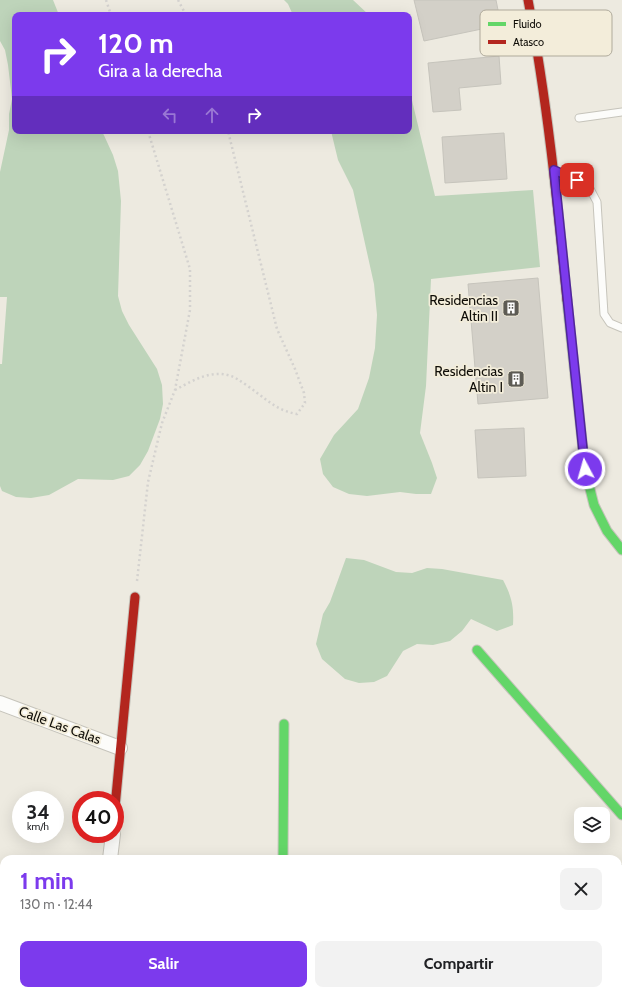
<!DOCTYPE html>
<html lang="es">
<meta charset="utf-8">
<style>
body{margin:0;font-family:Cabin,sans-serif;background:#f2f2f2;color:#202124;height:100vh;display:flex;flex-direction:column;font-size:15px;white-space:nowrap}
*{box-sizing:border-box;margin:0}
p{font-size:13px;color:#757577}
.icon{flex:none;width:22px;height:22px;fill:none;stroke:currentColor;stroke-width:2;stroke-linecap:round;stroke-linejoin:round}
.map{position:relative;flex:1;overflow:hidden}
.sheet{position:absolute;left:0px;top:855px;width:622px;height:140px;display:flex;flex-direction:column;background:#fff;border-radius:12px 12px 0 0;box-shadow:0 4px 16px #0002}
.sheet>*{flex:none}
.top-card{position:absolute;left:12px;top:12px;width:400px;height:122px;border-radius:8px;box-shadow:0 4px 16px #0002;background:#7c3aed;color:#fff;overflow:hidden}
.fabs{position:absolute;left:574px;top:807px;display:grid;gap:8px}
.fabs a{display:grid;place-items:center;width:36px;height:36px;border-radius:8px;background:#fff;box-shadow:0 4px 16px #0002;font-size:20px}
.speed{position:absolute;left:12px;top:791px;display:flex;gap:8px;font-size:20px;font-weight:700;text-align:center}
.speed>*{display:grid;place-content:center;width:52px;height:52px;border-radius:50%;background:#fff;box-shadow:0 4px 16px #0002;line-height:1}
.speed small{font-size:10px;font-weight:400}
.speed .limit{border:6px solid #d22;background:#fff;color:#111}
.pin{position:absolute;display:grid;place-items:center;width:34px;height:34px;color:#fff;margin:-17px;border-radius:8px;box-shadow:0 2px 6px #0006}
.me{position:absolute;width:44px;margin:-22px;rotate:354deg;stroke-linejoin:round;filter:drop-shadow(0 0 3px #0008)}
.turn{display:flex;align-items:center;gap:14px;height:84px;padding:0 20px;font-size:18px}
.turn .icon{width:52px;height:52px;stroke-width:2.5}
.turn b{display:block;font-size:28px;line-height:34px}
.lanes{display:flex;align-items:center;height:38px;padding:0 20px;background:#0003;justify-content:center;gap:20px;direction:ltr}
.lanes .off{opacity:.35}
.round{display:grid;place-items:center;flex:none;width:42px;height:42px;border-radius:8px;background:#f2f2f2}
.overview{display:flex;align-items:center;justify-content:space-between;height:68px;padding:0 20px}
h1{font-size:24px;font-weight:800;line-height:30px;color:#7c3aed}
.cta{display:flex;gap:8px;margin-top:auto;padding:8px 20px}
.cta a{flex:1;height:46px;border-radius:8px;background:#7c3aed;color:#fff;font-size:16px;font-weight:800;line-height:46px;text-align:center}
.cta a+a{background:#f2f2f2;color:#202124}
.map>svg:first-child{display:block}
</style>
<div class="map">
<svg width="622" height="995" viewBox="0 0 622 995">
<rect width="100%" height="100%" fill="#edeae0"/>
<path fill="#bed4ba" d="M0,0h53l6,15h-44v116h87l11,24 5,16 3,30 -3,95 4,15 7,14 28,44 5,16 1,19 -3,15 -12,32 -8,14 -11,11 -16,4 -35,-1 -29,16 -18,3 -15,-1 -14,-6 -2,-5v-122h2l5,-67h-7v-125l9,-42v-16l3,-15 -4,-34 -3,-15 -5,-9z
M284,0h69l16,15h-76l-5,-11z
M409,88l26,108 98,-6 7,77 -109,12 -5,107 -6,47 12,30 5,15 -6,16h-15l-16,-2 -33,4 -18,-2 -16,-7 -10,-13 -3,-15 14,-24 24,-26 11,-31 6,-30 2,-33 -3,-31 -14,-63 -7,-31 -15,-30 -7,-29h78z
M346,558l18,2 32,12 16,1 15,-5 15,1 61,11c9,17 11,27 10,45l-16,6 -26,-12 -9,12 -12,10 -17,4 -16,-1 -14,7 -16,25 -13,6 -15,1 -14,-4 -23,-20 -6,-15 7,-30 7,-12z"/>
<path fill="#d3d0c8" stroke="#c6c4bc" d="M414,0h82l5,25 -77,16z
M499,56l2,28 -42,4 2,22 -28,2 -5,-49z
M504,133l3,46 -62,4 -3,-46z
M538,278l10,120 -70,6 -10,-120z
M524,428l2,48 -48,2 -3,-48z"/>
<g fill="none" stroke-linecap="round" stroke-linejoin="round">
<g stroke="#c6c4bb" stroke-width="9">
<path id="lane" d="M579,118l43,-6
M557,172l31,13 9,17 7,112 6,9 12,5"/>
</g>
<g stroke="#c6c4bb" stroke-width="16">
<path id="street" d="M0,703l120,45
M110,859l3,-25
M618,879l4,-7
M0,897l4,1
M356,991l4,4
M598,991l1,4
M83,995l1,-4
M293,995l7,-4"/>
</g>
<g stroke="#c6c4bb" stroke-width="11">
<path id="fast" d="M567,300l18,169 9,36 13,26 15,19
M477,650l145,165
M283,859l1,-135"/>
</g>
<g stroke="#c6c4bb" stroke-width="11">
<path id="jam" d="M528,0c19,99 29,199 39,300
M115,807l20,-210"/>
</g>
<path stroke="#d4d2cf" stroke-width="2.5" stroke-dasharray="2 3" stroke-linecap="butt" d="M106,0l5,15
M178,0l8,15
M175,390c17,-9 36,-21 56,-14 7,2 26,17 33,22 10,8 20,14 33,16l8,-11 -1,-10 -9,-24 -18,-40 -49,-198
M137,581l11,-99 14,-59 13,-33 15,-80v-41l-42,-138"/>
<use href="#lane" stroke="#fcfcfa" stroke-width="7"/>
<use href="#street" stroke="#fcfcfa" stroke-width="14"/>
<use href="#fast" stroke="#63d668" stroke-width="9"/>
<use href="#jam" stroke="#b3261e" stroke-width="9"/>
</g>
<g fill="none" stroke-linecap="round" stroke-linejoin="round">
<g stroke="#51269a" stroke-width="10">
<path id="route" d="M577,180l-23,-10 31,299"/>
</g>
<use href="#route" stroke="#7c3aed" stroke-width="7"/>
</g>
<defs>
<g id="building-square" transform="scale(0.9)"><rect x="-9" y="-9" width="18" height="18" rx="4" fill="#5d5b54" stroke="#f3edda"/><path d="M-4-6H4V6H1V3H-1V6H-4ZM-2.5-4.3h1.7v1.8h-1.7ZM.8-4.3h1.7v1.8H.8ZM-2.5-1h1.7V.8h-1.7ZM.8-1h1.7V.8H.8Z" fill="#fff"/></g>
</defs>
<g fill-rule="evenodd">
<use href="#building-square" x="511" y="308"/>
<use href="#building-square" x="516" y="379"/>
</g>
<g text-anchor="middle" dominant-baseline="central" stroke-width="3.5" stroke-linejoin="round" paint-order="stroke">
<g font-size="14" fill="#100e08" stroke="#f3edda" text-anchor="end">
<text x="498" y="300">Residencias<tspan x="498" dy="16">Altin II</tspan></text>
<text x="503" y="371">Residencias<tspan x="503" dy="16">Altin I</tspan></text>
</g>
<g font-size="14" fill="#100e08" stroke="#f3edda">
<text transform="translate(60 725) rotate(20)">Calle Las Calas</text>
</g>
</g>
<rect x="480" y="10" width="132" height="46" rx="6" fill="#f3edda" stroke="#afaa9b" stroke-width="1"/>
<rect x="488" y="22" width="18" height="4" fill="#63d668"/>
<rect x="488" y="40" width="18" height="4" fill="#b3261e"/>
<g font-size="11" fill="#100e08">
<text x="513" y="28">Fluido</text>
<text x="513" y="46">Atasco</text>
</g>
</svg>
<div class="fabs">
<a><svg class="icon" aria-label="layers" viewBox="0 0 24 24"><path d="M12 4l9 5-9 5-9-5zM3 14l9 5 9-5"/></svg></a>
</div>
<div class="speed"><div>34<small>km/h</small></div><div class="limit">40</div></div>
<div class="pin" style="left:577px;top:180px;background:#d93025"><svg class="icon" aria-label="arrive" viewBox="0 0 24 24"><path d="M6 21V4h12l-3 4 3 4H6"/></svg></div>
<svg class="me" style="left:585px;top:469px" viewBox="-20 -20 40 40"><circle r="17" fill="#7c3aed" stroke="#fff" stroke-width="3"/><path d="M0-11L8 9 0 5-8 9z" fill="#fff"/></svg>
<div class="top-card">
<div class="turn"><svg class="icon" aria-label="right" viewBox="0 0 24 24"><path d="M7 20v-9h11M14 6l5 5-5 5"/></svg><div><b>120 m</b>Gira a la derecha</div></div>
<div class="lanes"><svg class="icon off" aria-label="left" viewBox="0 0 24 24"><path d="M17 20v-9H6M10 6l-5 5 5 5"/></svg><svg class="icon off" aria-label="ahead" viewBox="0 0 24 24"><path d="M12 20V5M6 11l6-6 6 6"/></svg><svg class="icon" aria-label="right" viewBox="0 0 24 24"><path d="M7 20v-9h11M14 6l5 5-5 5"/></svg></div>
</div>
<section class="sheet">
<div class="overview"><div><h1>1 min</h1><p>130 m · 12:44</p></div><a class="round"><svg class="icon" aria-label="close" viewBox="0 0 24 24"><path d="M6 6l12 12M18 6L6 18"/></svg></a></div>
<div class="cta"><a>Salir</a><a>Compartir</a></div>
</section>
</div>
